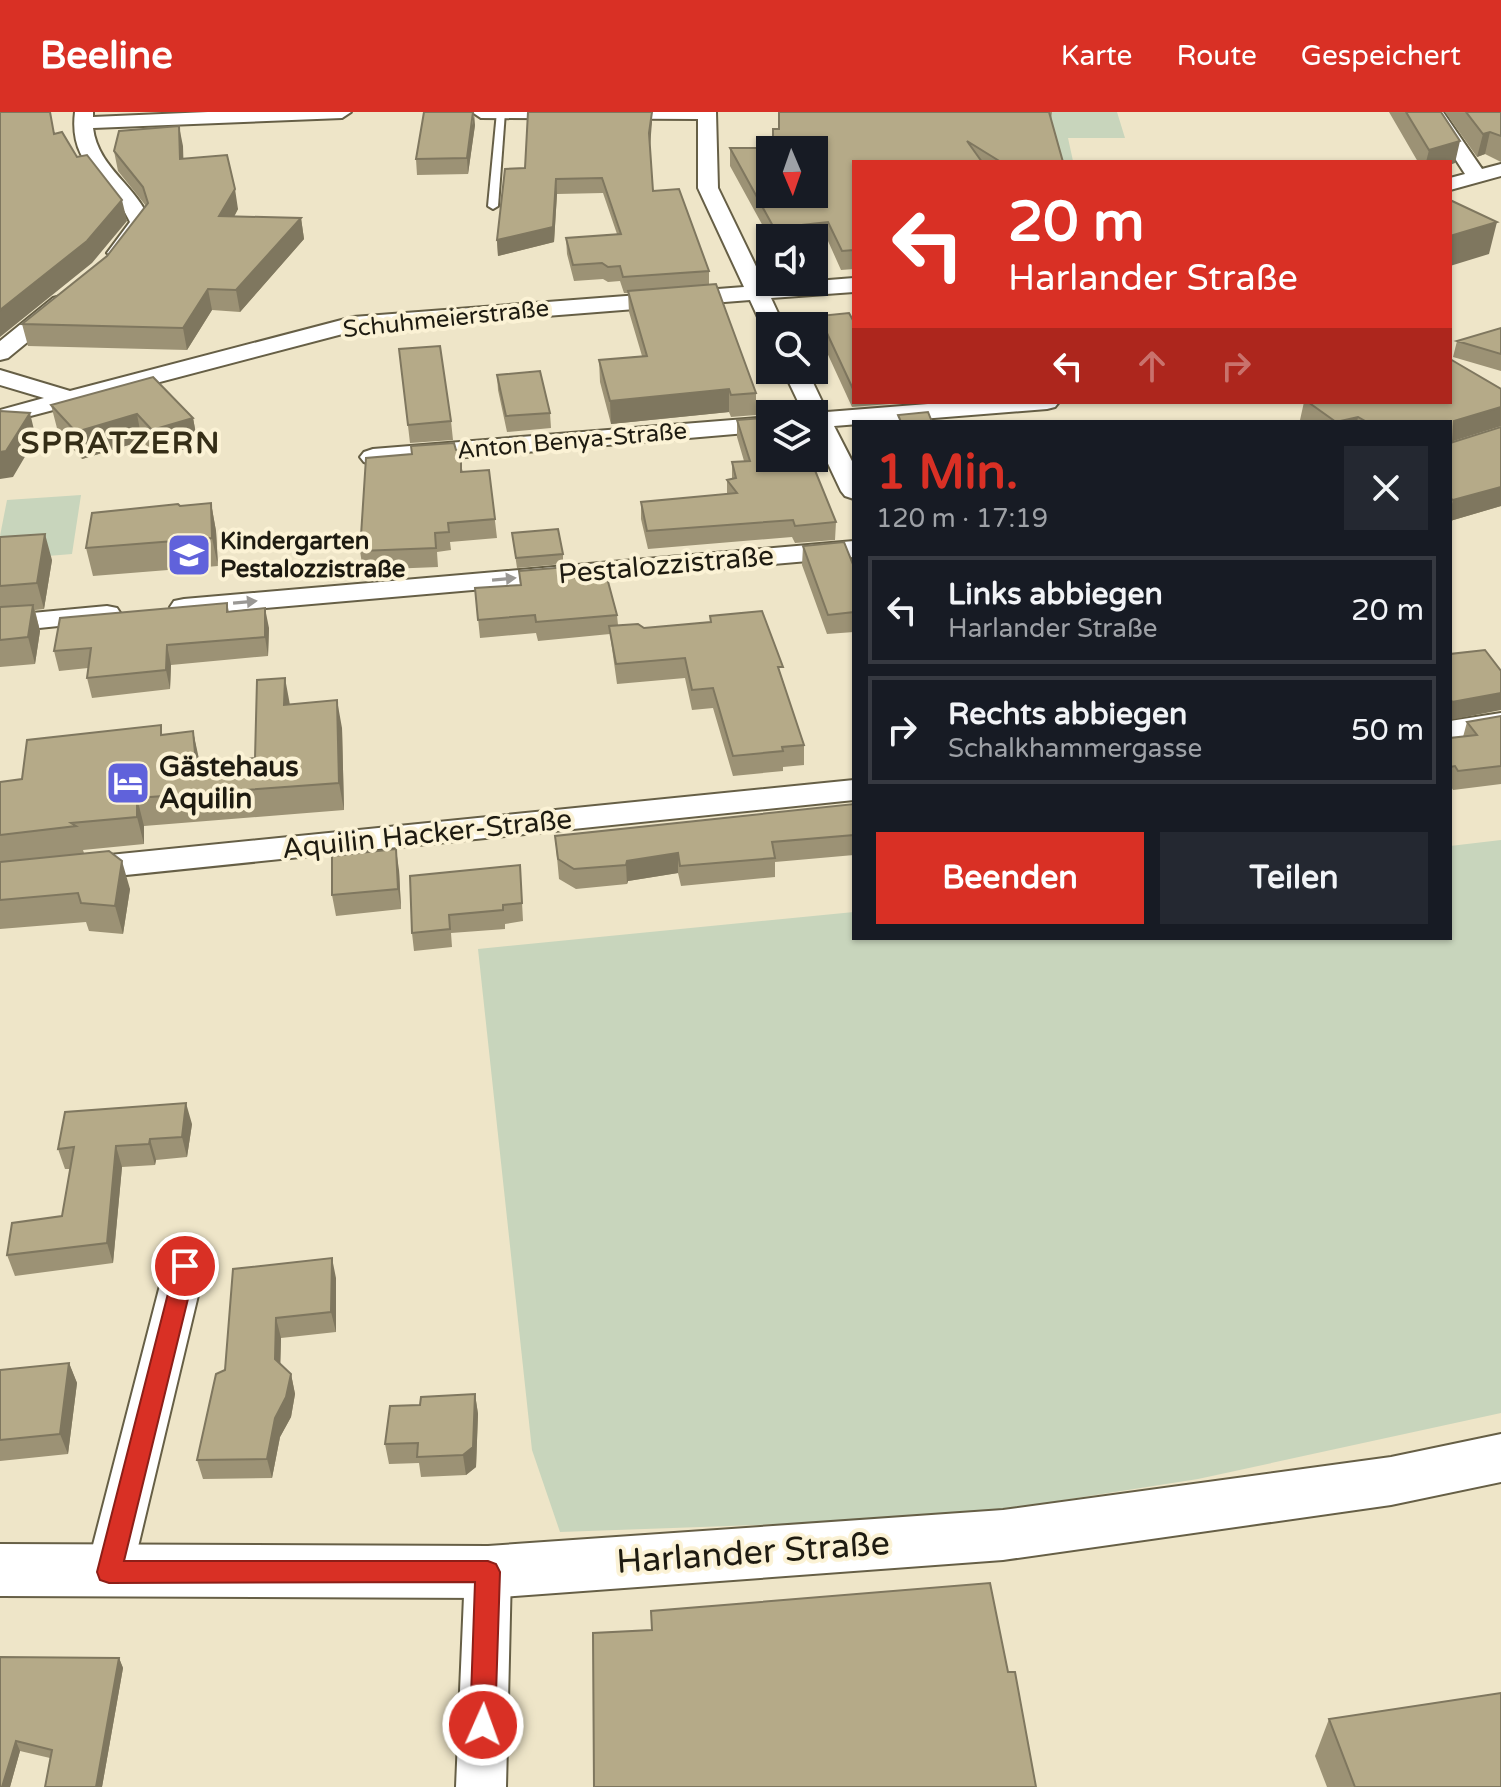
<!DOCTYPE html>
<html lang="de">
<meta charset="utf-8">
<style>
body{margin:0;font-family:"Varela Round",sans-serif;background:#242831;color:#f1f3f6;height:100vh;display:flex;flex-direction:column;font-size:30px;white-space:nowrap}
*{box-sizing:border-box;margin:0}
p{font-size:26px;color:#9ea1a6}
.icon{flex:none;width:44px;height:44px;fill:none;stroke:currentColor;stroke-width:2;stroke-linecap:round;stroke-linejoin:round}
.map{position:relative;flex:1;overflow:hidden}
.drawer{position:absolute;left:852px;top:308px;width:600px;height:520px;display:flex;flex-direction:column;background:#171b24;border-radius:0px;box-shadow:0 2px 6px #0004}
.drawer>*{flex:none}
.top-card{position:absolute;left:852px;top:48px;width:600px;height:244px;border-radius:0px;box-shadow:0 2px 6px #0004;background:#d93025;color:#fff;overflow:hidden}
.needle{width:52px;rotate:178deg}
.fabs{position:absolute;left:756px;top:24px;display:grid;gap:16px}
.fabs a{display:grid;place-items:center;width:72px;height:72px;border-radius:0px;background:#171b24;box-shadow:0 2px 6px #0004;font-size:40px}
.pin{position:absolute;display:grid;place-items:center;width:68px;height:68px;color:#fff;margin:-34px;border:4px solid #fff;border-radius:50%;box-shadow:0 2px 8px #0007}
.me{position:absolute;width:88px;margin:-44px;rotate:2deg;stroke-linejoin:round;filter:drop-shadow(0 0 6px #0008)}
.turn{display:flex;align-items:center;gap:28px;height:168px;padding:0 24px;font-size:36px}
.turn .icon{width:104px;height:104px;stroke-width:2.5}
.turn b{display:block;font-size:56px;line-height:68px}
.lanes{display:flex;align-items:center;height:76px;padding:0 24px;background:#0003;justify-content:center;gap:40px;direction:ltr}
.lanes .off{opacity:.35}
.round{display:grid;place-items:center;flex:none;width:84px;height:84px;border-radius:0px;background:#242831}
.summary{display:flex;align-items:center;justify-content:space-between;height:136px;padding:0 24px}
h1{font-size:48px;font-weight:700;line-height:60px;color:#d93025}
.button{display:flex;gap:16px;margin-top:auto;padding:16px 24px}
.button a{flex:1;height:92px;border-radius:0px;background:#d93025;color:#fff;font-size:32px;font-weight:700;line-height:92px;text-align:center}
.button a+a{background:#242831;color:#f1f3f6}
ul{padding:0;list-style:none}
li{display:flex;align-items:center;gap:24px;height:108px;margin:0 16px 12px;padding:0 8px;border:4px solid #363941;border-radius:0px}
li div{flex:1}
li b{display:block;font-size:30px}
li em{font-style:normal}
header{display:flex;align-items:center;gap:48px;box-sizing:border-box;height:112px;padding:0 40px;background:#d93025;color:#fff}
header strong{font-size:38px}
nav{display:flex;gap:44px;margin-inline-start:auto;font-size:28px}
.map>svg:first-child{display:block}
</style>
<header>
<strong>Beeline</strong>
<nav><a>Karte</a><a>Route</a><a>Gespeichert</a></nav>
</header>
<div class="map">
<svg width="1501" height="1675" viewBox="0 0 1501 1675">
<rect width="100%" height="100%" fill="#eee5c8"/>
<path fill="#c8d5bc" d="M862,0h255l8,26h-57l5,23 -60,1z
M81,383l-9,59 -72,6v-24l7,-36z
M1501,728v573l-303,66 -248,39 -390,14 -28,-82 -54,-501 376,-37v26h596v-92z"/>
<g fill="none" stroke-linecap="round" stroke-linejoin="round">
<g stroke="#665f46" stroke-width="4">
<path id="service" d="M497,0h8l-7,94 -5,3 -5,-3z"/>
</g>
<g stroke="#665f46" stroke-width="4">
<path id="minor" d="M75,0h18v5l115,-5h143l-9,6 -249,10c5,41 45,58 57,94l-24,36 -8,1 -11,-6 23,-31 -2,-4c-19,-40 -60,-51 -53,-106z
M472,0h244l2,76 47,97 89,-7v14l-83,6 13,28h-14v6l-8,-6 -12,-26 -396,31 -354,93v-14l44,-12 -44,-13v-15l70,21 283,-74 391,-30 -46,-99v-69l-217,-1z
M1425,0h18l39,57 19,-5v12l-51,14v-12l15,-4z
M61,184l11,7 -3,5 -61,50 -8,2v-19l53,-43z
M783,258h24l20,42 126,-10h106l-4,5 -8,2 -213,17 20,39v34l-9,-3 -4,-5 -27,-57v-20h-10z
M770,305v14l-397,34 -9,-3 -4,-5 4,-5 9,-3z
M854,429v16l-670,58 -10,-2 -4,-6 4,-6 10,-2z
M107,494l10,2 4,6 -4,6 -117,12v-16z
M1501,601v18l-51,8v-18z
M854,668v20l-854,88v-22z
M185,1138l14,5 6,11 -73,306 -7,14 -16,6 -16,-6 -7,-14 79,-306 6,-11z
M488,1440l16,6 7,14 -5,215h-50l9,-215 7,-14z"/>
</g>
<g stroke="#665f46" stroke-width="4">
<path id="secondary" d="M1501,1322v48l-110,23 -388,55 -515,38 -488,-2v-52l488,2 515,-36 388,-53z"/>
</g>
<use href="#service" fill="#fff" fill-rule="evenodd"/>
<use href="#minor" fill="#fff" fill-rule="evenodd"/>
<use href="#secondary" fill="#fff" fill-rule="evenodd"/>
</g>
<path fill="#9c9275" d="M528,0h124l-2,32 3,47 56,80v14l47,108v22l-25,2 -2,-5 -118,12 -11,-42 -1,-22 43,-4 -13,-44 -1,-19h-4l-4,-12 -12,1 -5,-3 -29,2 -7,-27 -1,-16 51,-4 -14,-41 -46,1 -3,48 -56,14 -1,-16 28,-72z
M779,0h273l-1,8 12,42h-209v107l-13,1 -13,-29 -14,-3h-44v1l-40,-73v-18h43l6,-19z
M1389,0h52l14,51 -5,-1h-32z
M1445,0h56v50l-16,-8 -8,3z
M475,13l-7,49 -51,1 -1,-16z
M183,34v13l55,50 -4,8 67,1 3,21 -64,73 -28,-2 -25,40 -159,-4 -6,-22 85,-68 39,-50 -28,-35 -4,-20z
M819,204l35,6v80h61l-63,5 -34,-74z
M1501,216v43l-48,-14 4,-16z
M399,237l52,72 2,19 -43,3z
M497,263l53,38 1,15 -44,4 -9,-42z
M1304,290h146l51,24 -48,15 48,65 -51,15v-99h-147l-3,-2z
M51,293l142,13 5,27 -40,12 -16,-16 -60,18 -24,-27z
M737,308l33,38 66,64 -1,18 -40,3 -3,-6 -144,12 -7,-30v-17l86,-8v-14l5,-1v-17l12,-1 -7,-24z
M456,338l7,22 26,-2 8,68 -47,4 1,8 -14,2 1,15 -75,3 -3,-19z
M211,391l5,28 2,35 -125,10 -7,-28 94,-42z
M512,421l51,21v10l-46,4z
M0,425l52,23 -8,49 -9,1 5,21 -5,33 -35,3z
M803,434l51,21v65l-27,2 -25,-69z
M519,459l50,7 48,37 1,10 26,3 66,-6v-6l72,64 22,65v20l-21,2v4l-50,5 -20,-68 -21,2 -7,-32 -68,6 -7,-50 -72,7 -2,-8 -56,5 -5,-50 45,-3z
M227,491l2,9 40,16 -1,28 -97,9 -1,24 -78,9 -5,-20 1,-10 -29,3 -5,-20z
M289,593l53,23 2,82 -200,16v18l-61,6 1,3 46,36 -7,45 -34,-3 -3,-9 -86,7v-147l22,-3 141,-44 30,-4 6,32 56,-5z
M1501,604v68l-48,6 -3,-5v-47l13,-1 4,-15z
M854,692v51l-79,7v15l-94,9 -3,-13 -50,8 -1,3 -51,5 -17,-10 -4,-43z
M520,753l3,56 -18,3v5l-54,4 1,14 -38,4 -2,-18z
M399,758l2,39 -65,7 -4,-21z
M192,1012l-5,33 -31,3 -1,5 -33,2 -9,96 -98,13 -8,-21 55,-39 8,-47h-5l-7,-20z
M233,1157l103,9v54l-55,6 -1,26 11,10 4,20 -4,23 -11,20 -8,41 -69,1 -6,-19 28,-90z
M69,1251l8,20 -9,71 -68,7v-91z
M475,1282l3,20 -2,53 -10,8 -45,2 -2,-14 -30,1 -4,-20 35,-39z
M0,1545l119,1 4,10 -21,119h-57l5,-29 -30,-7 -10,36h-10z
M1329,1607l172,68h-174l-12,-31z"/>
<path fill="#7f775f" d="M474,0l1,13 -7,49 -1,-16z
M652,0v10l-2,25 -1,-14z
M179,14l4,20 1,33 -4,-20z
M1490,20l-5,22 -8,3 6,-23z
M1460,29l-5,22 -5,2v-3h-24l3,-12z
M556,67l1,15 -3,48 -56,14 -1,-16z
M235,77l3,20 -15,28 -4,-21z
M122,88l5,21 -35,42 -92,74v-27z
M301,106l3,21 -64,73 -4,-22z
M828,110v19l-14,2v-5h-40v-10z
M1497,110l-8,32 -39,12v-30z
M208,177l4,21 -25,40 -4,-22z
M729,277v23l-118,12 -1,-23z
M1501,295v19l-51,16 4,-21z
M30,301l6,25 -23,39 -13,2v-27z
M137,302l5,27 -60,18 -6,-27z
M1358,305l-1,5h-21z
M193,306l5,27 -40,12 -6,-27z
M1501,375v19l-51,15v-9l3,-12z
M211,391l5,28 2,35 -6,-28z
M45,422l7,26 -8,49 -7,-26z
M33,493l7,26 -5,33 -7,-27z
M265,496l4,20 -1,28 -3,-19z
M167,533l4,20 -1,24 -4,-19z
M285,566l5,27h-6z
M1501,581v17l-51,10v-10l2,-8z
M337,588l5,28 2,82 -5,-27z
M193,619l6,28 3,32 -6,-27z
M137,686l7,28v18l-7,-27z
M396,737l3,21 2,39 -3,-20z
M678,741v20l-50,8 -1,3 -1,-19 1,-4z
M122,749l8,28 -7,45 -8,-28z
M186,991l6,21 -5,33 -5,-20z
M150,1027l6,21 -1,5 -6,-21z
M116,1034l6,21 -9,96 -6,-20z
M332,1146l4,20v54l-5,-20z
M276,1206l5,20 -1,41 -5,-20z
M69,1251l8,20 -9,71 -8,-20z
M291,1262l4,20 -4,23 -11,20 -8,41 -5,-19 8,-41z
M475,1282l3,20 -2,53 -10,8 -3,-20z
M119,1546l4,10 -21,119h-6z
M16,1629l4,10 -10,36h-8z"/>
<path fill="#b5aa88" stroke="#7f775f" stroke-width="2" fill-rule="evenodd" d="M0,0h50l4,22 8,-2 15,25 10,-2 35,45 -35,41 -87,69z
M424,0h49l-6,46 -51,1z
M528,0h124l-3,21 4,58 26,-2 30,82 -86,6 -3,-11 -12,1 -6,-4 -29,2 -7,-27 55,-4 -19,-56 -46,1 -3,48 -56,13 8,-71 20,-1z
M779,0h270l14,50h-62l-34,-21 15,21h-128v88l-12,1 -14,-29 -54,6 -44,-80h43v-19h6zM770,38h44v44h-44z
M1406,0h35l19,29 -31,9z
M1466,0h35v24l-11,-4 -7,2z
M179,14l1,33 47,-4 8,34 -16,27 82,2 -65,72 -28,-1 -25,39 -161,-4 85,-68 41,-53 -5,-16 -29,-36 5,-20z
M1450,88l47,22 -47,14z
M716,172l40,109 -25,2 -2,-6 -119,12 -11,-41 48,-4 -19,-65z
M849,201l5,9v67h-1l-34,-73z
M1501,216v26l-44,-13z
M440,234l11,75 -43,4 -9,-76z
M1450,247l51,30v18l-47,14 -1,21 48,-15v60l-48,13 -3,-2v-76h-83l-9,-5 -22,5 -28,-20h142z
M540,259l10,42 -44,3 -9,-41z
M153,265l40,41 -41,12 -15,-16 -61,18 -25,-27z
M0,299l30,2 -24,38 -6,1z
M928,300l4,10h-31l-3,-7z
M763,306l7,17v23h40l26,64 -41,4 -2,-6 -146,11 -6,-29 96,-9 -10,-13 9,-2 -4,-16 18,-1 -13,-41z
M454,331l2,7 5,1v21l28,-2 6,49 -47,4 1,9 -14,1 1,15 -76,3 6,-93 46,-4 -1,-8z
M211,391l1,35 -126,10 6,-35 86,-9 2,2z
M558,417l5,25 -47,4 -4,-25z
M45,422l-8,49 -37,3v-49z
M844,430l10,25v45l-26,3 -25,-69z
M567,455l2,11 37,-4 11,41 -81,7 -1,-7 -57,5 -3,-32 46,-3 -2,-14z
M227,491v9l38,-4v29l-98,8 -1,25 -79,8 4,-30 -37,3 6,-33z
M33,493l-5,32 -28,3v-33z
M762,499l21,56h-5l26,78 -22,2 1,4 -50,5 -20,-68 -21,2 -7,-32 -69,6 -7,-38 29,-2 6,4 67,-6 -1,-6z
M1485,538l16,21v22l-49,9 -2,-4v-44z
M285,566l-1,27 53,-5 2,83 -202,15v19l-66,6 5,3 -76,9v-53l22,-3 5,-39 134,-15v10l32,-4 3,33 59,-6 2,-78z
M1501,604v50l-43,5 -3,-5 -5,1v-29l27,-3 -10,-13z
M854,692v31l-82,7 3,16 -95,8 -2,-13 -51,8 -1,4 -52,4 -16,-10 -3,-23z
M396,737l2,40 -66,6v-39z
M109,739l13,10 -7,45 -34,-3 -3,-10 -78,7v-38z
M520,753l2,38 -19,2v5l-54,5 1,14 -38,4 -2,-57z
M186,991l-4,34 -32,2 -1,5 -33,2 -9,97 -100,12 5,-32 50,-7 12,-69 -16,2 7,-37z
M332,1146l-1,54 -55,6 -1,41 16,15 -5,23 -11,21 -8,41 -70,1 19,-86 9,-4 8,-101z
M69,1251l-9,71 -60,6v-70z
M475,1282l-2,53 -10,8 -46,2 1,-14 -33,1 5,-38 30,-1 1,-8z
M990,1471l18,89h7l21,115h-442l-1,-154 59,-3 -1,-19z
M0,1545l119,1 -23,129h-51l7,-37 -36,-9 -14,46h-2z
M1501,1581v94h-146l-26,-68z"/>
<defs><path id="oneway-solid" d="M-6-.8H1V-3.2L6.5 0L1 3.2V.8H-6Z" transform="scale(2)"/></defs>
<g fill="#9a9894">
<use href="#oneway-solid" transform="translate(504 467) rotate(-5)"/>
<use href="#oneway-solid" transform="translate(245 490) rotate(-5)"/>
</g>
<path fill="#d93025" stroke="#8d1f18" stroke-width="2" d="M185,1146l8,3 3,5 -72,295h364l8,3 4,8 -5,153 -3,9 -9,4 -10,-4 -3,-9 5,-143 -366,1 -9,-3 -3,-8 78,-306 3,-5z"/>
<defs>
<g id="school-square" transform="scale(2.3)"><rect x="-9" y="-9" width="18" height="18" rx="4" fill="#6062db" stroke="#fbf2d5"/><path d="M0-5L7-2L0 1L-7-2ZM-4 1L0 2.5L4 1V4Q0 6-4 4Z" fill="#fff"/></g>
<g id="hotel-square" transform="scale(2.3)"><rect x="-9" y="-9" width="18" height="18" rx="4" fill="#6062db" stroke="#fbf2d5"/><path d="M-6-4.5h1.5V1H6V5H4.5V3h-9V5H-6ZM-4 0a1.8 1.8 0 1 1 3.6 0ZM.5 0V-2.5h3Q6-2.5 6 0Z" fill="#fff"/></g>
</defs>
<g fill-rule="evenodd">
<use href="#school-square" x="189" y="443"/>
<use href="#hotel-square" x="128" y="671"/>
</g>
<g text-anchor="middle" dominant-baseline="central" stroke-width="8" stroke-linejoin="round" paint-order="stroke">
<g font-size="24" fill="#1e1b11" stroke="#fbf2d5">
<text transform="translate(446 207) rotate(-6)">Schuhmeierstraße</text>
<text transform="translate(572 329) rotate(-5)">Anton Benya-Straße</text>
</g>
<g font-size="24" font-weight="bold" fill="#1e1b11" stroke="#fbf2d5" text-anchor="start">
<text x="220" y="429">Kindergarten<tspan x="220" dy="28">Pestalozzistraße</tspan></text>
</g>
<g font-size="28" fill="#1e1b11" stroke="#fbf2d5">
<text transform="translate(666 453) rotate(-5)">Pestalozzistraße</text>
<text transform="translate(427 722) rotate(-6)">Aquilin Hacker-Straße</text>
</g>
<g font-size="28" font-weight="bold" fill="#1e1b11" stroke="#fbf2d5" text-anchor="start">
<text x="159" y="655">Gästehaus<tspan x="159" dy="32">Aquilin</tspan></text>
</g>
<g font-size="30" font-weight="bold" letter-spacing="2" fill="#352e17" stroke="#fbf2d5">
<text x="121" y="331">SPRATZERN</text>
</g>
<g font-size="34" fill="#1e1b11" stroke="#fbf2d5">
<text transform="translate(753 1441) rotate(-4)">Harlander Straße</text>
</g>
</g>
</svg>
<div class="fabs">
<a><svg class="needle" viewBox="-14 -14 28 28"><path d="M0-13l5 13h-10z" fill="#e53935"/><path d="M0 13l5-13h-10z" fill="#9ea1a6"/></svg></a>
<a><svg class="icon" aria-label="sound" viewBox="0 0 24 24"><path d="M4 9h4l5-4v14l-5-4H4zM17 9q2 3 0 6"/></svg></a>
<a><svg class="icon" aria-label="search" viewBox="0 0 24 24"><circle cx="10" cy="10" r="6"/><path d="M15 15l6 6"/></svg></a>
<a><svg class="icon" aria-label="layers" viewBox="0 0 24 24"><path d="M12 4l9 5-9 5-9-5zM3 14l9 5 9-5"/></svg></a>
</div>
<div class="pin" style="left:185px;top:1154px;background:#d93025"><svg class="icon" aria-label="arrive" viewBox="0 0 24 24"><path d="M6 21V4h12l-3 4 3 4H6"/></svg></div>
<svg class="me" style="left:483px;top:1613px" viewBox="-20 -20 40 40"><circle r="17" fill="#d93025" stroke="#fff" stroke-width="3"/><path d="M0-11L8 9 0 5-8 9z" fill="#fff"/></svg>
<div class="top-card">
<div class="turn"><svg class="icon" aria-label="left" viewBox="0 0 24 24"><path d="M17 20v-9H6M10 6l-5 5 5 5"/></svg><div><b>20 m</b>Harlander Straße</div></div>
<div class="lanes"><svg class="icon" aria-label="left" viewBox="0 0 24 24"><path d="M17 20v-9H6M10 6l-5 5 5 5"/></svg><svg class="icon off" aria-label="ahead" viewBox="0 0 24 24"><path d="M12 20V5M6 11l6-6 6 6"/></svg><svg class="icon off" aria-label="right" viewBox="0 0 24 24"><path d="M7 20v-9h11M14 6l5 5-5 5"/></svg></div>
</div>
<section class="drawer">
<div class="summary"><div><h1>1 Min.</h1><p>120 m · 17:19</p></div><a class="round"><svg class="icon" aria-label="close" viewBox="0 0 24 24"><path d="M6 6l12 12M18 6L6 18"/></svg></a></div>
<ul>
<li><svg class="icon" aria-label="left" viewBox="0 0 24 24"><path d="M17 20v-9H6M10 6l-5 5 5 5"/></svg><div><b>Links abbiegen</b><p>Harlander Straße</p></div><em>20 m</em></li>
<li><svg class="icon" aria-label="right" viewBox="0 0 24 24"><path d="M7 20v-9h11M14 6l5 5-5 5"/></svg><div><b>Rechts abbiegen</b><p>Schalkhammergasse</p></div><em>50 m</em></li>
</ul>
<div class="button"><a>Beenden</a><a>Teilen</a></div>
</section>
</div>
